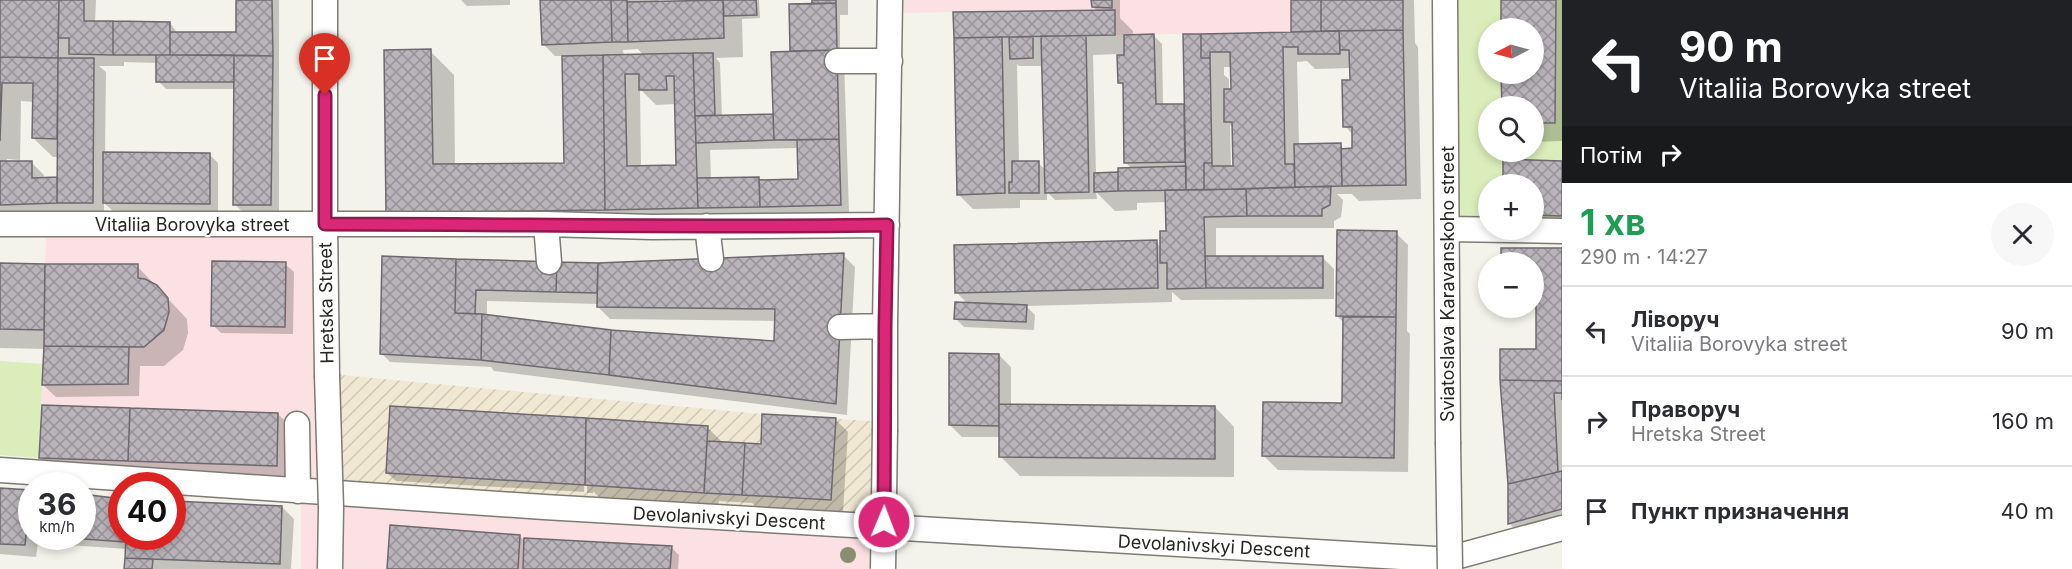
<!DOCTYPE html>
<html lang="uk">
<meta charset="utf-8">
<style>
body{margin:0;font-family:Inter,sans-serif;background:#f7f7f7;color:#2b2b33;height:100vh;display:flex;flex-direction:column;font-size:22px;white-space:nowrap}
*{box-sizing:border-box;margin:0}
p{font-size:20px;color:#7c7c81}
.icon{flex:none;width:33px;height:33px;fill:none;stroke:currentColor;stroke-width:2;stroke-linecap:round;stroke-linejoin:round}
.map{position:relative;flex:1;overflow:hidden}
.sheet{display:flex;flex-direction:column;background:#fff;width:510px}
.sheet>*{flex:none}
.guide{background:#202124;color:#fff;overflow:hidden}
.needle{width:39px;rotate:264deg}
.fabs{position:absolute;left:1478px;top:18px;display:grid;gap:12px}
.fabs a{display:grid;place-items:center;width:66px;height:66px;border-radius:50%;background:#fff;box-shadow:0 3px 9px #0003;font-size:30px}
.speed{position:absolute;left:18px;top:472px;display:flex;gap:12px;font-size:30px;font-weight:700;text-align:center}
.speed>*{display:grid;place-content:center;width:78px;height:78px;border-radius:50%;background:#fff;box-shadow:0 3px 9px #0003;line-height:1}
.speed small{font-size:15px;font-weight:400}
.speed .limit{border:9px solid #d22;background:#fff;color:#111}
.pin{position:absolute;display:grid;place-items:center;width:51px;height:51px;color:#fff;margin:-62px -26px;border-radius:50% 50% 50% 0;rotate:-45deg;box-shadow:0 0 6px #0007}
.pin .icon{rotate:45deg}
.me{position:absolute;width:66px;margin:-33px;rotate:1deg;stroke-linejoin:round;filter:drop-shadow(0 0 4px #0008)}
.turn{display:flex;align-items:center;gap:21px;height:126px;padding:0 18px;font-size:27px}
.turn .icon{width:78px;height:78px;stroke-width:2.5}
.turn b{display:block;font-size:42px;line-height:51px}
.then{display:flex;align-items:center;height:57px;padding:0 18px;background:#0003;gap:12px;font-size:22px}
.round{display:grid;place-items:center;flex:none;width:63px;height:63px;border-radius:32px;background:#f7f7f7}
.summary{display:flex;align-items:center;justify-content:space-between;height:102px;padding:0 18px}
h1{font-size:36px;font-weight:700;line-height:45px;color:#1e9e55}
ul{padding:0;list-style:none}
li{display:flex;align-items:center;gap:18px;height:90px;padding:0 18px;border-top:2px solid #e1e1e2}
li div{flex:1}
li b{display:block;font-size:22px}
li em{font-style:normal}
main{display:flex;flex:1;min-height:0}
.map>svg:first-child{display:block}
</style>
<main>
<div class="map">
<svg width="1562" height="569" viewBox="0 0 1562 569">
<defs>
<pattern id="industrial-furrows" width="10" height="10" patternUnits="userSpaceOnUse" patternTransform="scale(1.5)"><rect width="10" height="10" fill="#f0e8d2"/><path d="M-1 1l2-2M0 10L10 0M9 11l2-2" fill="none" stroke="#cec7b4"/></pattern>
<pattern id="building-cross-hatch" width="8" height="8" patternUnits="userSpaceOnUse" patternTransform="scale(1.5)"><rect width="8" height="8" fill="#b9b4ba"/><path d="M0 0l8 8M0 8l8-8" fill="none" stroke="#969297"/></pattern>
</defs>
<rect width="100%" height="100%" fill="#f4f3eb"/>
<path fill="#fce1e4" d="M894,0h397v32l-176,3 -1,-25 -220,3z
M324,230l4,262 -288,-19 6,-242z
M301,493l582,35 -1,41h-581z"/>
<path fill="url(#industrial-furrows)" d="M330,374l432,40 123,8 -2,105 -550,-37z"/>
<path fill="#dbedba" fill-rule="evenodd" d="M1446,0h116v228h-29v-44h-45v44h-37zM1488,28h45v46h-45zM1488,106h45v46h-45z
M0,361l43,3 -4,94 -39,-3z"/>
<path fill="#0003" fill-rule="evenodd" d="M0,0h96l-1,22 75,1 8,11h60v-34h41v213l-36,-1 -9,-8 2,-115h-70l-8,-8v-18l-34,-1v4h-25l7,6 -1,82 105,1 8,8v49l-105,-1 -9,-8v12l-104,2zM21,101l13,1 -1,36 20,19h6v22h-15v-4l-12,-12h-12zM7,159l12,1v3l-12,-1z
M461,0h49v5l-43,1z
M542,0h117v2l100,-2 1,18 -18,1 1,38 -27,1 4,5 2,54 53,-2 19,-62 -3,-3 25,-45 -2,-5h34v15h-8v40l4,5 5,152 -137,4 -301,20 19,-185 24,24 1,91 110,-2 -2,-108h-8l-12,-12zM638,49l6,7h-20l-1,-6zM640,89l16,16 20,-1 1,62 -36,1zM798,148l1,33 -37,1 -4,-4 -47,1 -1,-29z
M1093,0h27v18l13,13v5h21l8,8 1,61h23l-2,-70 111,-2 -2,-2 -1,-31h122l1,43 3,4 3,152 -62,2 -7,-7h-15l6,6 -2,17 -7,4v7h-118v30l106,-1 12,12v30l-153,1 -9,-8v10l-146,4 9,9 -1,15 -70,-3 -9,-9 13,-14 -12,-12 200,-50 5,5 7,-14 -1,-31 -30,1v7l-22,1 -19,-19 1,7 -42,1 -8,-8v8h-27v8l-47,1 -15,-15 -3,-156 143,-26 -5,-5zM1119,54v28l5,5 1,75 7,7 -13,5h-23l-3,-119zM1307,61l8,8 36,-1v13l-6,45 8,9 1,15h-9l-5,-5 -41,1 -2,-84zM1017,64l2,2h25l2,104 -8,-7h-19zM1224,67h8l1,23h-4v-11l-5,-4zM1230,125l4,4 1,38 -4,1z
M1502,0h60v141l-29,1v-36h-30v-32h30v-46h-30z
M1505,161l57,2v64l-29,-1v-42h-29z
M1396,233l12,12 -1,86 3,3 -2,138 -130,-2 -15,-15 80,-50 1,-82 -7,-7z
M1503,249l59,1v274l-41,11 -12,-12 28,-172 1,-42 -18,-1h13v-46h-30z
M843,255l12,12 -8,148 -353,-44 -3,-4 -101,-5 -8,-8 1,-96 215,7zM487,301l111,3v3l12,12 166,2 -1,22 -164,-12 -124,-15z
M0,264l137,2 50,53 1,14 -5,17 -19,16h-24l-1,30 -83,1 -13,-12 2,-36 -45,-1z
M285,264l9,8 -1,62 -72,-1 -8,-8z
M999,355l12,12v38l204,2 19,20v50l-214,-1 -20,-20v-19h-38l-12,-12z
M391,408l316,19 16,16 39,2 2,-30 72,5 12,12 -5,80 -87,-6 -4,-3 -33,-2 -1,6 -116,-7 -9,-9v2h-6l1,-68h-3l-1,67 -188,-11 -9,-8z
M278,414l12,12 -2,51 -235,-7 -12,-12z
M0,489l32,2v46h140l110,-30 12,12 -3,50h-165l1,-20 -89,-6 -2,14 -36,-3z
M520,536l5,6 146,5 8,8 -1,14h-289z"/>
<path fill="url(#building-cross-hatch)" stroke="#6d696f" stroke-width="1.5" fill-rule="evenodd" d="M0,0h59l-1,58 -58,-1z
M59,0h25v21h29v34l-44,-1v-16h-11z
M236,0h36l1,56 -103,-1v-23h66z
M540,0h71l1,42 -70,3z
M611,0h16l1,42h-16z
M723,0l1,38 -96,4 -1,-40z
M723,0h33l1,15 -33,1z
M812,0h24v3l-24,1z
M1091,0h21v8l-20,-1z
M1291,0h30v31l-30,1z
M1321,0h82v30l-82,1z
M1501,0h55l-1,123h-22v-17h-31l-1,-32h32v-46h-32z
M836,3l1,47 -47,1 -1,-47z
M1115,10v25l-161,3 -1,-26z
M113,21l57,1v33h-57z
M1403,30l3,155 -64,1 -1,-37 11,-1v-21h-9l-1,-47h8l-1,-30h-9l-1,-19z
M1339,31l1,23h-42v-7h-15l2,117h9l1,23 -91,3v-27h8v3h21l-1,-44h-8v-33h7l-1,-37h-20v6h-9v-24z
M1154,34l2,70h28l1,58 -61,1 -1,-80h-5l-1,-28h7v-20z
M1183,34h18v24h9l2,105h-8v27h-18z
M1041,36h45l3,156 -44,1z
M1002,37l3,156 -48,2 -3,-157z
M1009,37h24v21l-23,1z
M431,49l2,115 131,-1 -2,-107 41,-1 2,155 -219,3 -2,-163z
M837,50l2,89 -65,1 -3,-88z
M693,53l5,155 -93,2 -2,-155zM625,74h14v16h28l-1,-14h8l2,89 -49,1z
M693,53h20l2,62 -20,1z
M156,55h78v27h-78z
M234,55l39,1 -2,149h-38z
M0,57l58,1 -1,81 -25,-1 1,-55h-31l-2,58z
M58,58h36l-1,145h-36z
M773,114l1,26 -78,3 -1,-27z
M839,139l2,66 -81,2 -1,-27 39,-1 -1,-39z
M1341,143l1,43 -47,1 -1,-43z
M103,152l107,1v51l-107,-1z
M1503,159l59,2v55l-29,-1v-31h-30z
M0,161h32v17l25,-1v26l-57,2z
M1012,161h27v32h-30v-11h3z
M1186,166v24l-68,1v-23z
M1118,172v19l-24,1v-19z
M759,177l1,30 -62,1 -1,-30z
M1331,186l-1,19 -8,4v7h-75l-1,-27z
M1246,189l1,27 -43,1 2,71 -39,1v-26h-7v-32h6l-1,-41z
M1337,230l60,1 -1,86 -60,-1z
M1157,240l1,48 -203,5 -1,-48z
M1501,248h61v133l-62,-1v-31h36v-58h-3v-29h-32z
M844,253l-8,151 -227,-29 2,-45 163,11 1,-32 -178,-2 1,-44z
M382,256l74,3 -1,54 27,1 -1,46 -101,-6z
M1205,256h118v32h-117z
M456,259l101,3 -1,30 -80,-2 -1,24 -20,-1z
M212,261l74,1 -1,65 -74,-1z
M557,262l41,1 -1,30 -41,-1z
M0,263l45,1 -1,66 -44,-1z
M45,264h93v14l7,1 12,6 11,13 1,14 -5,18 -20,17 -100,-1z
M955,302l72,3 -1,17 -72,-3z
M482,314l129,16 -2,45 -128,-15z
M1343,317h53l-2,141 -132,-2 1,-54 79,1z
M44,346l85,1 -1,37 -86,1z
M949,353l50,1v72l-50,-1z
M1500,380l62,1v19v-7h-8l4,79 -50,12z
M999,404l216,2v53l-216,-2z
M42,405l88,3 -2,53 -89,-3z
M390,406l196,12 -1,67 -199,-12z
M130,408l148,5 -1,53 -149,-5z
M762,414l74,4 -5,82 -89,-5 3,-52 16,1z
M586,418l122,8 -4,67 -119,-8z
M707,441l38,2 -3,52 -38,-2z
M1562,471v38l-54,15v-40z
M0,488l31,2 -6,55 -25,-1z
M31,490h1v45h-5z
M82,494l40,5v38h4l-1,5 -68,-5h25z
M172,501l110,5 -2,58 -155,-6 1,-21h46z
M390,525l130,10 -2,34h-131z
M524,538l148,8 -2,23h-147z
M125,558l28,1 -1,10h-28z"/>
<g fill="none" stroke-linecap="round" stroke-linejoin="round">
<g stroke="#7c7b74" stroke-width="27">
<path id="minor" d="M325,0v224l2,151
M1445,0l3,442
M837,61h53
M0,224h546l106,3 235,-2
M546,224l3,38
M707,226l4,33
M1448,229l114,2
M840,327l45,-1
M297,424l1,67
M885,429v-103l5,-326
M0,470l544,37 891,52h13l114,-31"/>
</g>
<use href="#minor" stroke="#fff" stroke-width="24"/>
<g stroke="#7c7b74" stroke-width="27" stroke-linecap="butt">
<path id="minor-bridge" d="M327,375l4,133 -1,61
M1448,442l2,127
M883,569l2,-140"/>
</g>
<use href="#minor-bridge" stroke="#fff" stroke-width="24"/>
</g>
<circle fill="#888e6f" cx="848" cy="555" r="8"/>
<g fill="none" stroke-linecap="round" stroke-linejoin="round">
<g stroke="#8e194d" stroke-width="15">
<path id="route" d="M325,95v129c187,0 375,4 562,1l-2,101 -1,196"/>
</g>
<use href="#route" stroke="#db2777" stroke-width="10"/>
</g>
<g text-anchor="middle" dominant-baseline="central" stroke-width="4.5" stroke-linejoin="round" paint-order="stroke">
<g font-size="18" fill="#262623" stroke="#fff">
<text x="192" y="224">Vitaliia Borovyka street</text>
<text transform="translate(1447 284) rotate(-90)">Sviatoslava Karavanskoho street</text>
<text transform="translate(326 303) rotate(-91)">Hretska Street</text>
<text transform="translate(729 518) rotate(3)">Devolanivskyi Descent</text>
<text transform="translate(1214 546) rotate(3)">Devolanivskyi Descent</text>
</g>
</g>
</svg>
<div class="fabs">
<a><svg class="needle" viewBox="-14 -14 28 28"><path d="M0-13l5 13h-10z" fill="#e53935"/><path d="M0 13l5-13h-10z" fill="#7c7c81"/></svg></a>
<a><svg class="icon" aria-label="search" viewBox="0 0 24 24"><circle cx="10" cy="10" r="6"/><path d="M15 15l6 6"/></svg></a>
<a>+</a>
<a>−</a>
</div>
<div class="speed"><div>36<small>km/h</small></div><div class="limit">40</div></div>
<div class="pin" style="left:325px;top:95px;background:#d93025"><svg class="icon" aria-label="arrive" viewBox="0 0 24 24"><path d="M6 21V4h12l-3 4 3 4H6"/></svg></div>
<svg class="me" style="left:884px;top:522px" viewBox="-20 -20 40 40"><circle r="17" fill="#db2777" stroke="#fff" stroke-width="3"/><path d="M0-11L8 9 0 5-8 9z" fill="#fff"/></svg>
</div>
<section class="sheet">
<div class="guide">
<div class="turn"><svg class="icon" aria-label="left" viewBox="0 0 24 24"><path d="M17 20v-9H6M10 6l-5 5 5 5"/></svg><div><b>90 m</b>Vitaliia Borovyka street</div></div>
<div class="then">Потім<svg class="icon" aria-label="right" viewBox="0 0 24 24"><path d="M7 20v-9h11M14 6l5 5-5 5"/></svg></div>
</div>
<div class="summary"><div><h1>1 хв</h1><p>290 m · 14:27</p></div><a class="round"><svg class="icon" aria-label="close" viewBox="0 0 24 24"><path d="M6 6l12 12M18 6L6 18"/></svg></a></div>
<ul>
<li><svg class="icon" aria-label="left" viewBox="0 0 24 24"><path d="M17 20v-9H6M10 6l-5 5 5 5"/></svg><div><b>Ліворуч</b><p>Vitaliia Borovyka street</p></div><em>90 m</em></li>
<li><svg class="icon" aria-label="right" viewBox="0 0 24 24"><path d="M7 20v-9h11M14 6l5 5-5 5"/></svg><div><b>Праворуч</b><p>Hretska Street</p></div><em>160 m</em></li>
<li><svg class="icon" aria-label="arrive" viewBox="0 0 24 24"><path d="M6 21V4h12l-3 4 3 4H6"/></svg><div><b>Пункт призначення</b></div><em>40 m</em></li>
</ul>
</section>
</main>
